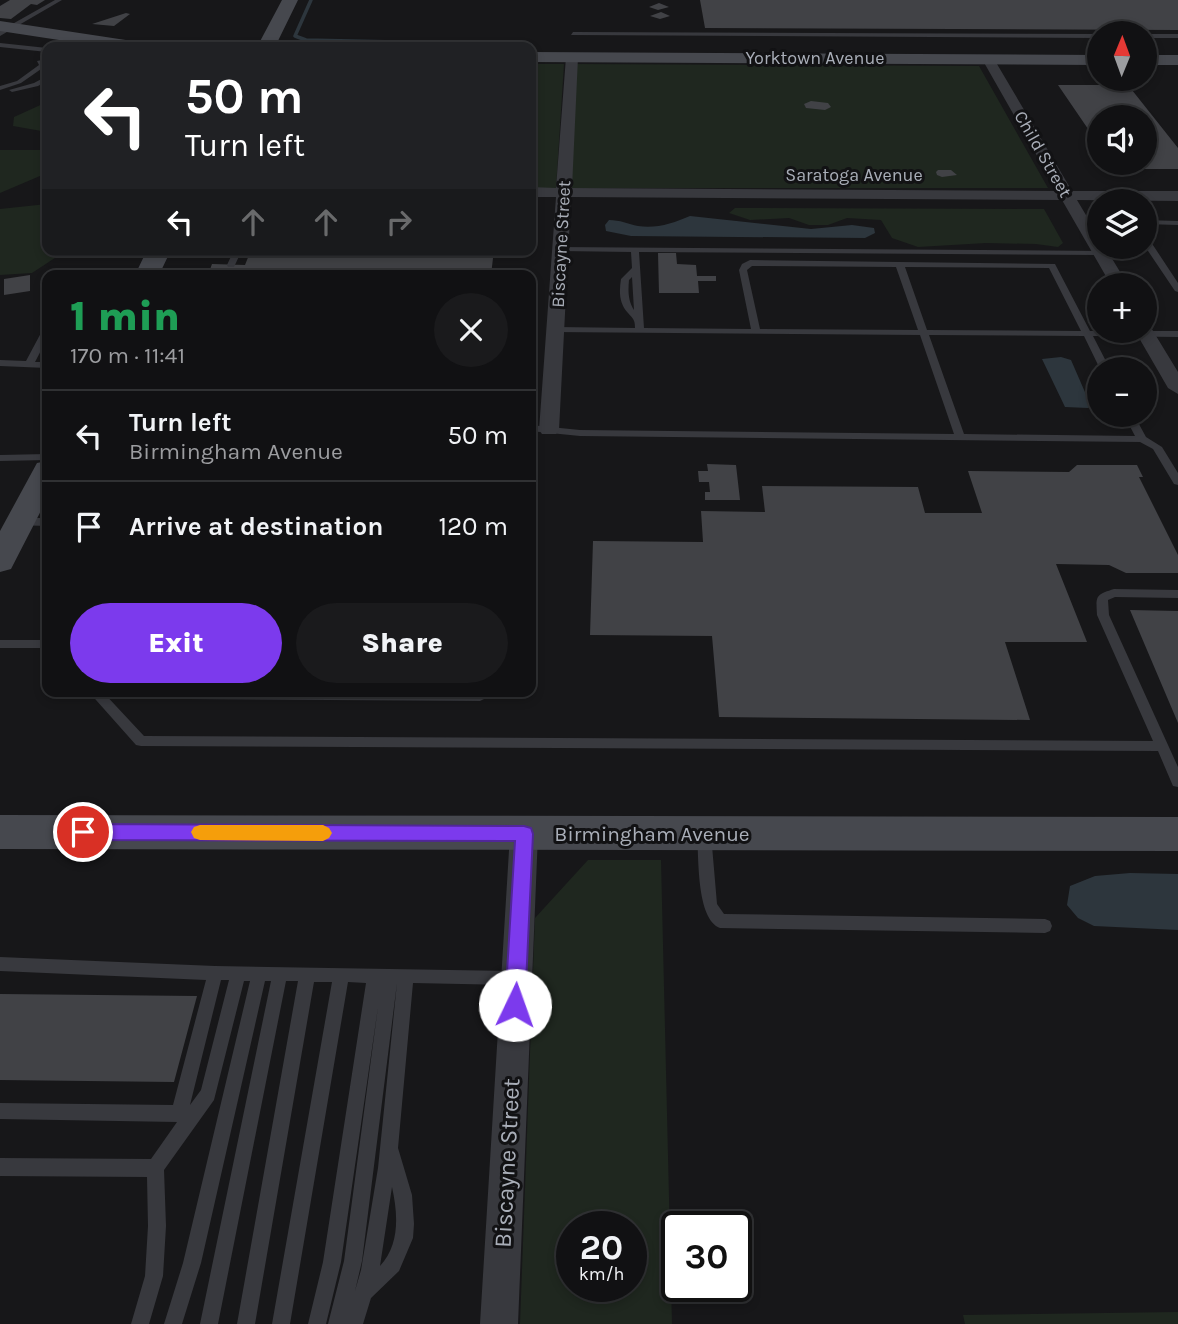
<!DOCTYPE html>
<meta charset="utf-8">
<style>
body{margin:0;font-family:Karla,sans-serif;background:#1a1a1c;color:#f1f3f6;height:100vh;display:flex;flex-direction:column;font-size:26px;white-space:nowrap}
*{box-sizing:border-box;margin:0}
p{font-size:23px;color:#9c9da0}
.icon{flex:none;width:38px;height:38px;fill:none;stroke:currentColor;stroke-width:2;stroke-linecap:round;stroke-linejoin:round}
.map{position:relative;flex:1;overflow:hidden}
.drawer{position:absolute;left:42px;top:270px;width:494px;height:427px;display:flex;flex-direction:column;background:#111113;border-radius:14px;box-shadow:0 4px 10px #0003,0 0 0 2px #303133}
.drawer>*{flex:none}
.top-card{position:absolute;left:42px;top:42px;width:494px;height:214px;border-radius:14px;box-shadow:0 4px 10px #0003,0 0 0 2px #303133;background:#202124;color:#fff;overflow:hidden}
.needle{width:46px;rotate:1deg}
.buttons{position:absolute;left:1087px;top:21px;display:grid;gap:14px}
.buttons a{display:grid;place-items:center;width:70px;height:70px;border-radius:50%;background:#111113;box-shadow:0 4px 10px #0003,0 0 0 2px #303133;font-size:35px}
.speed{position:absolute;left:556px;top:1211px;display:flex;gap:14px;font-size:35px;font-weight:700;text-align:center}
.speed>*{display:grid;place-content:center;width:91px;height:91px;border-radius:50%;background:#111113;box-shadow:0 4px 10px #0003,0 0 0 2px #303133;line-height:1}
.speed small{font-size:18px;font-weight:400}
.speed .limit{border:4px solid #111;border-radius:10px;background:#fff;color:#111}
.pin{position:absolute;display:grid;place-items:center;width:60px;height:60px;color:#fff;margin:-30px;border:4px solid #fff;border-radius:50%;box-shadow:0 2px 7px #0007}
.me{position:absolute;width:77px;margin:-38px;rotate:3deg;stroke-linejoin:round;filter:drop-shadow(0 0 5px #0008)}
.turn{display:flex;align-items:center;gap:24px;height:147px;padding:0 28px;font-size:32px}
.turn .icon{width:91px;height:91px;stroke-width:2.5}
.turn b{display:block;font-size:49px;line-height:60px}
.lanes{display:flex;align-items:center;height:66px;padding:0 28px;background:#0003;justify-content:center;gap:35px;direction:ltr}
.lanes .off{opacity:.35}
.round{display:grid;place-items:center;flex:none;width:74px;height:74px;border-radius:37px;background:#1a1a1c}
.overview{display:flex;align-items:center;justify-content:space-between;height:119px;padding:0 28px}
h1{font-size:42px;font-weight:800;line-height:52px;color:#1e9e55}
.action{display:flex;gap:14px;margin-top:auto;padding:14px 28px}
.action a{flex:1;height:80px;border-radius:42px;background:#7c3aed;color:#fff;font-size:28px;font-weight:800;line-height:80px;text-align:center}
.action a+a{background:#1a1a1c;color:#f1f3f6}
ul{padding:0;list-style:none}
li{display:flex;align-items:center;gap:21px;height:91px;padding:0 28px;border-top:2px solid #303133}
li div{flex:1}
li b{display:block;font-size:26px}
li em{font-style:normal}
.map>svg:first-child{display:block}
</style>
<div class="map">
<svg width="1178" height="1324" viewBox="0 0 1178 1324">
<rect width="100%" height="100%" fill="#171719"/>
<path fill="#1f271f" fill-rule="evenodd" d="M530,64h34l-8,124h-26z
M574,64l405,2 69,122h-479z
M47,102v30l-34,-6 1,-9z
M0,150h47v23l-47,20z
M47,204v46h20l-35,23 -32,2v-66z
M735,208l309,1 19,34 -5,4 -22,-3 -50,-1 -68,4 -26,-9 -11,-18 -34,-2 -19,7h-19l-20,-7 -39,2 -21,-7z
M588,860h73l11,464h-152l15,-406zM572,1227h60v59h-60z
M1178,1312v12h-213l-2,-9z"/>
<path fill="#2d363d" d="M690,216l121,13 41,-4 22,3 1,5 -10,5 -234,-2 -25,-5 -1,-6 4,-5c11,0 19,4 29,6 18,3 36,-3 52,-10z
M1061,357l10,3 20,46 -3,2 -23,-1 -23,-48z
M1130,873l48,1v56l-84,-4 -16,-8 -11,-13 3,-19 25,-10z"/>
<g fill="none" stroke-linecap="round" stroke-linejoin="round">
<path stroke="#2d363d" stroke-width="3.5" d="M311,0l-16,36 11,4 225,5"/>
</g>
<path fill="#414246" d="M10,0h35l-8,5 -6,-1 -20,15 -11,-1v-12z
M700,0h478v30l-473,-2z
M659,3l10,4 -11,3 -9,-3z
M661,12l9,4 -10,3 -10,-3z
M126,13l4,1 -16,12 -22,-2z
M1058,85h70l50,63v21h-66l-4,-6h36v-46h-45v28z
M811,101l17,2 3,4 -6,3 -19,-2 -2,-4z
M938,170h13l6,5 -15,2 -5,-2 -1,-3z
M251,250h243l-3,25h-283l4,-11 33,1z
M658,253h18l1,11 19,1 1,11h19v5h-18l1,12h-40z
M30,275v16l-26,4v-16z
M707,464l29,1 4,35h-35v-8h5l-1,-10h-10l-1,-11h10z
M1077,465h60l6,12h-4l39,78v18h-52l-17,-8 -53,-1 31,78h-82l25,78 -311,-3 -7,-81 -122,-1 3,-94 110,1 -2,-31 64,1 -3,-26 156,1 7,26h57l-14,-42 101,1z
M1130,610l48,1v112z
M0,994l197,2 -23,86 -174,-2z"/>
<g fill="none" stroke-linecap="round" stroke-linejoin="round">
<path fill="#38393e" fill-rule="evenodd" d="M55,0h7l-62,36v-5z
M573,32l526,2v4l-528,-3z
M1144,34h34v4h-34z
M0,43l47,5v4l-47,-5z
M42,60l3,2 -1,5 -23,16 -21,7v-4l17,-5 22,-16 -2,-4z
M47,76v5l-9,5 -26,6 -3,-2 25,-7z
M1144,220l34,1v4l-34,-1z
M1144,236h3l31,47v9l-3,-1 -31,-46z
M557,247l547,4v4h-3l-462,-3 5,76 107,1 -12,-59 3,-6 8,-4 305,4 35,67h88v6l-85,-1 17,33h-10l-16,-33 -155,-1 35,99 171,2 -11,-21h10l12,22 16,10 16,26v12l-4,-1 -21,-35 -13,-7 -560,-6 -50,-5v-6l50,5 374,4 -34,-99 -367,-3 -2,-2 5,-3 79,1c0,-9 -2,-9 -7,-15 -9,-10 -9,-21 -7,-34l11,-11 -1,-16 -71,-1h-3zM752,266l144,1 22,63 -158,-1 -13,-59zM905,267l144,1 32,63 -154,-1zM632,277l2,33c-6,-9 -6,-19 -5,-30z
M234,250h8l-8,17h-6l-1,-2z
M47,328v11l-12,23h12v6l-47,-2v-6l26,1 16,-30z
M47,454v6l-47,1v-6z
M20,518h27v8l-31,-1 -1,-3 1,-3z
M1114,589l64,1v8l-63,-1 -7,3 1,15 69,152v20l-5,-1 -15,-35 -1017,-5 -5,-1 -48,-54h14l42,45 1009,5 -56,-126c-1,-19 -2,-20 17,-26z
M0,640h47v8h-47z
M179,691h308l-3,8 -4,2 -292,-2 -4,-2z
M704,828l5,2 2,4 6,70 7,10 321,5 5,2 2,5 -2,5 -5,2 -325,-5c-24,-9 -21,-72 -23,-94l2,-4z
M0,957l215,9 301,5 5,2 3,5 -3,5 -5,2 -103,-2 -15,165 14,47 2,29 -1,14 -14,33 -28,27 -8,26h-35l16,-63 34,-254 -37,255 -15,62h-18l15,-62 43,-279 -18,-1 -58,342h-18l60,-342h-18l-59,342h-18l61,-343h-12l-68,343h-18l71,-343h-6l-64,282 -19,61h-18l19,-61 67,-282h-6l-30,119 -50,70 2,56 -3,50 -14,48h-18l14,-48 3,-50 -1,-49 -147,-1v-18l151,1 26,-37 -177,-3v-16l173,2 33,-125 -206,-9zM221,980h8l-28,110 -11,15zM397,983l-19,185 -17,102 -6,21 7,-30zM392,1187c6,27 8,58 -12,79z"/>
<path fill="#38393e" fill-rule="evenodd" d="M572,53l6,4 -6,131 485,3 -75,-132 6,-4 6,4 78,132h106v10l-101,-1 22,37v10h6l23,38h-17l-49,-85 -491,-3 -12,233 -3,4h-14l-3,-4 17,-233h-26v-10l26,1 10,-131z
M1144,325l6,1 28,46v22l-10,-6 -33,-57h9z
M524,822l10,4 4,8 -20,490h-38l30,-490 4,-8z"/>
<path fill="#46484e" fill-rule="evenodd" d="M282,0h16l-23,47h-18z
M0,21l139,21 9,5h-43l-105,-16z
M530,52l569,3v10l-569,-3z
M1144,55h34v10h-34z
M147,250h24l-12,25h-24z
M47,461v38l-36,70 -11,3v-41l37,-68z
M0,815l1178,2v34l-1178,-2z"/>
</g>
<path fill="#7c3aed" stroke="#51269a" stroke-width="2" d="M83,824l441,2 7,2 2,6 -8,171 -3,7 -7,2 -7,-2 -3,-7 10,-164 -432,-1 -7,-3 -2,-5 2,-5z"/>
<path fill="#f59e0b" d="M200,825h123l6,3 3,5 -3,5 -6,3 -123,-1 -6,-2 -3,-6 3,-5z"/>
<g text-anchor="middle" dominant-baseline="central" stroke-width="6" stroke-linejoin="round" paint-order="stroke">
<g font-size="18" fill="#a9aeb8" stroke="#121214">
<text x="815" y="58">Yorktown Avenue</text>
<text transform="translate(1043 154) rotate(60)">Child Street</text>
<text x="854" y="175">Saratoga Avenue</text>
<text transform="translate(561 244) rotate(-87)">Biscayne Street</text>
</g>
<g font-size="21" fill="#a9aeb8" stroke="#121214">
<text x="652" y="834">Birmingham Avenue</text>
</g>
<g font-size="24" fill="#a9aeb8" stroke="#121214">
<text transform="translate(507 1163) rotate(-87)">Biscayne Street</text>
</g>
</g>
</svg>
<div class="buttons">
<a><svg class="needle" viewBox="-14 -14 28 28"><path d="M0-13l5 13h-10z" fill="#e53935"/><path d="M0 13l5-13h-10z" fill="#9c9da0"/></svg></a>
<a><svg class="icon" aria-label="sound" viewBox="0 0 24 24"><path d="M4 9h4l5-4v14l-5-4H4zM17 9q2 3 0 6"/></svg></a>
<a><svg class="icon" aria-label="layers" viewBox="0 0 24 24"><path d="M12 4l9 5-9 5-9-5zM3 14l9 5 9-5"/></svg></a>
<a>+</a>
<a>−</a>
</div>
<div class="speed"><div>20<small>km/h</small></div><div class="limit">30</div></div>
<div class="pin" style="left:83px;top:832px;background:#d93025"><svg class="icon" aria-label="arrive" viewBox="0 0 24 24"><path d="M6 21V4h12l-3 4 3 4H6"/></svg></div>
<svg class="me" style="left:515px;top:1005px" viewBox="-20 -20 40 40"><circle r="19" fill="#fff"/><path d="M0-13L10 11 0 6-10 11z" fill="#7c3aed"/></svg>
<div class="top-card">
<div class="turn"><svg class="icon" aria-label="left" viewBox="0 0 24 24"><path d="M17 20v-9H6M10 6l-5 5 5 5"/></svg><div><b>50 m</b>Turn left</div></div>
<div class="lanes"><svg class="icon" aria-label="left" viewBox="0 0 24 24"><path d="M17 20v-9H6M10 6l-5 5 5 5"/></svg><svg class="icon off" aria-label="ahead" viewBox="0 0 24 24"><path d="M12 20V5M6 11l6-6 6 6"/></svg><svg class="icon off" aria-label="ahead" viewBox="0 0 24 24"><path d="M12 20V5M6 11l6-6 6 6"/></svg><svg class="icon off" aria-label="right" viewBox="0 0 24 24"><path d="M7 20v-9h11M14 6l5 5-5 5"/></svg></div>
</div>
<section class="drawer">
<div class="overview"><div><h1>1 min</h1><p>170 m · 11:41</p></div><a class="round"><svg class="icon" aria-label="close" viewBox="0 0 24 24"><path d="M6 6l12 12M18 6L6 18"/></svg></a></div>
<ul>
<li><svg class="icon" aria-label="left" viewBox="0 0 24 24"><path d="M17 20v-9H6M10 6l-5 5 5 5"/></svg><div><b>Turn left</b><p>Birmingham Avenue</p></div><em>50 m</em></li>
<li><svg class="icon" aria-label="arrive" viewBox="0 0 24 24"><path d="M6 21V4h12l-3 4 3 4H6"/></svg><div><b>Arrive at destination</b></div><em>120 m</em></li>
</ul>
<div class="action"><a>Exit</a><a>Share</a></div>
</section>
</div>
